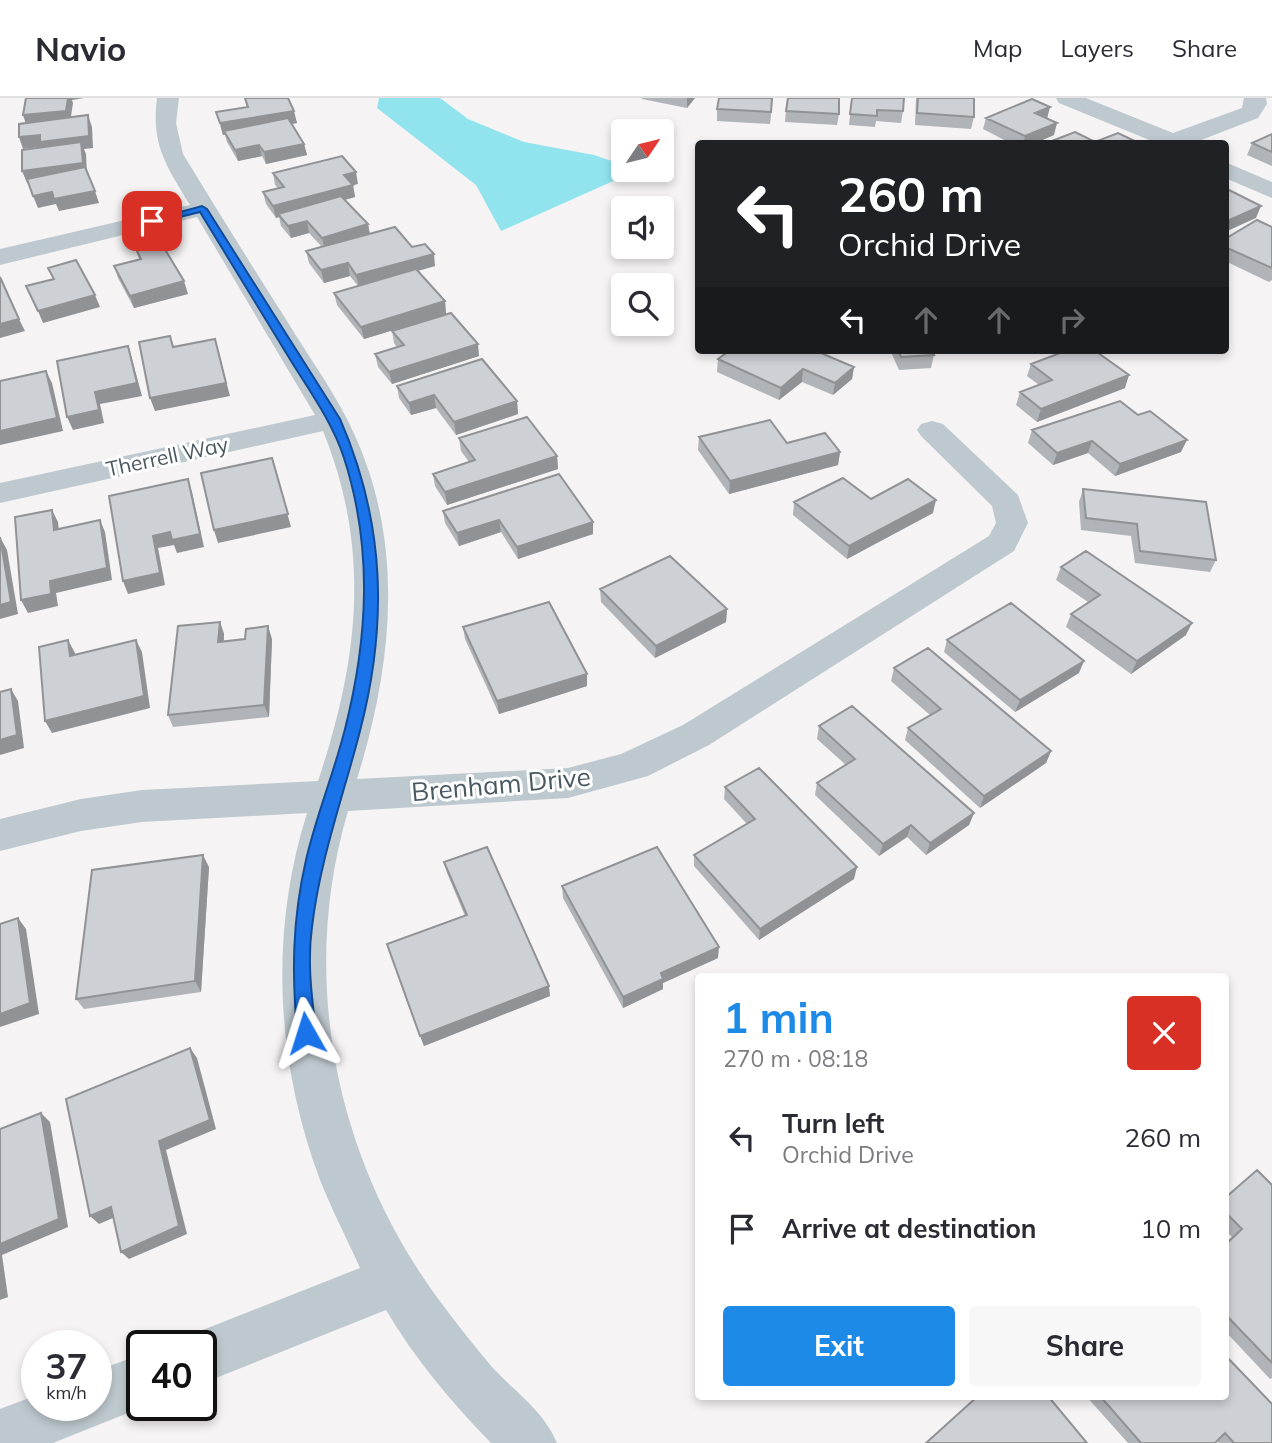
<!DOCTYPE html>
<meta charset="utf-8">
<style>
body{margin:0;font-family:Mulish,sans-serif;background:#f7f7f7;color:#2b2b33;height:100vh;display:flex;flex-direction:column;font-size:26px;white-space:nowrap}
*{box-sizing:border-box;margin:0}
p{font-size:23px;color:#7c7c81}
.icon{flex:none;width:38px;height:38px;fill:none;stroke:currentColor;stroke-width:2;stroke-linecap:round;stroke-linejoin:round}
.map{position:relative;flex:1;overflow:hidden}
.side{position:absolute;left:695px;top:875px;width:534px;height:427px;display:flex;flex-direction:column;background:#fff;border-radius:7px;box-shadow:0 4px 10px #0003}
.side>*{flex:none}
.hud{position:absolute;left:695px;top:42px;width:534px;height:214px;border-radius:7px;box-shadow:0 4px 10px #0003;background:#202124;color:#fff;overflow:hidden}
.needle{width:46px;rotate:55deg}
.fabs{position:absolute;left:611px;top:21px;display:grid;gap:14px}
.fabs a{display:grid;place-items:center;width:63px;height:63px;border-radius:7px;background:#fff;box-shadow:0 4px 10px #0003;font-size:35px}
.speed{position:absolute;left:21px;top:1232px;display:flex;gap:14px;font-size:35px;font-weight:700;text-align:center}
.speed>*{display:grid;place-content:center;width:91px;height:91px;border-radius:50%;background:#fff;box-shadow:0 4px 10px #0003;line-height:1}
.speed small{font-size:18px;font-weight:400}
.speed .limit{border:4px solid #111;border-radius:10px;background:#fff;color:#111}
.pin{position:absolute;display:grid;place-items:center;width:60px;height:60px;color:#fff;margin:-30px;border-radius:14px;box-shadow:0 4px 10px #0006}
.me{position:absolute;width:77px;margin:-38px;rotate:354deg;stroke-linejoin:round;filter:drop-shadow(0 0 5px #0008)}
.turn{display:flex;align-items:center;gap:24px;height:147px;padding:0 28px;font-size:32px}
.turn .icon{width:91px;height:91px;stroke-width:2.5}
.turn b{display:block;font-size:49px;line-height:60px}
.lanes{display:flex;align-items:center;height:66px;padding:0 28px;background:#0003;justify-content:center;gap:35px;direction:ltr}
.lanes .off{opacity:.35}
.round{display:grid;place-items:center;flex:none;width:74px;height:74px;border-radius:7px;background:#f7f7f7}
.overview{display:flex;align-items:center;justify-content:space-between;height:119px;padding:0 28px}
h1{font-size:42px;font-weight:700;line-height:52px;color:#1c8ae6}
.cta{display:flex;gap:14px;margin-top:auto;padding:14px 28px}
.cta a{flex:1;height:80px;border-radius:7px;background:#1c8ae6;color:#fff;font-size:28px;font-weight:700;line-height:80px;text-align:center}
.cta a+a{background:#f7f7f7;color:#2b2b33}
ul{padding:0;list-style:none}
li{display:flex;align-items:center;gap:21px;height:91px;padding:0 28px}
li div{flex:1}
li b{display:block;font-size:26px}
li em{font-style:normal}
header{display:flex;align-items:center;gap:42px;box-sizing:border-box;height:98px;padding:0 35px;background:#fff;border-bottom:2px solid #e1e1e2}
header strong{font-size:33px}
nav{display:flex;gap:38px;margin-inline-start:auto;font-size:24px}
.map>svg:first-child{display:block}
</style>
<header>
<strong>Navio</strong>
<nav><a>Map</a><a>Layers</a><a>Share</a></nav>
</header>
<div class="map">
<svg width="1272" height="1345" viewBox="0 0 1272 1345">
<rect width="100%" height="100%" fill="#f5f3f3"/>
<path fill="#91e4ed" d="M379,0h61l28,21 56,23 70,13 29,10v5h15l-137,61 -25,-46 -99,-77z"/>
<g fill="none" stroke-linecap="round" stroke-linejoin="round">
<path fill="#bec9cf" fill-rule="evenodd" d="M157,0h22l-3,25 7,31c34,56 69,112 104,167 20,33 44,66 61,100 58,115 46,239 9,358l211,-11 53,-14 62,-29 306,-189 7,-13 -4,-17 -71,-70 -4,-6 4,-6 11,-3 11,3 75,71 10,28 -14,28 -305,194 -61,31 -80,22 -220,13c-50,169 -12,352 94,493 16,21 33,43 50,63 23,25 52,44 65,76h-66c-40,-41 -76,-84 -105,-133l-185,74v-38h-22l3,-8 178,-70c-13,-29 -28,-58 -40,-88 -44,-118 -51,-246 -13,-367l-165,9 -61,9 -81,20v-32l81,-20 61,-9 176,-9c40,-120 54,-229 5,-350l-323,72v-20l315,-68 -118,-198 -197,48v-16l190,-44c-24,-40 -39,-60 -33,-107z
M1056,0h30l87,35 69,-25 2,-10h22l1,6 -9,14 -67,26h-32l-100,-41z
M1225,64l47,20v16l-47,-20z
M142,1256v51h6l-95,38h-53v-34l37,-14v10h59v-34z"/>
</g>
<path fill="#b0b3b7" d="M244,0h44l9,25 -6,1 13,20 3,11 -41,9 -4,-8 -24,5 -11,-19 -2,-7h-2l-7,-23 31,-5z
M642,0h53l-8,10 -45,-9z
M773,0l-3,26 -53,-3v-12z
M787,0l52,16 -2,11 -52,-3z
M852,0l51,13 -2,12 -25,-2 -1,6 -26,-2z
M916,0h58v19l-3,12 -56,-4z
M986,20l68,17 -21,9h-21l-29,-15z
M1272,36v32l-25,-11 5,-12z
M273,75l85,11 -5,1 2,12 -10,3 23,24 2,10 42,13 23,19 -17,5 27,30 1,13 -82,25 -27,-34 -3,-12 24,-7 -8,-10 -26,7 -15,-20 -3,-12 16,-4 -13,-14 -18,5 -10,-12 -2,-9 -3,1 -10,-14 -3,-12 15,-4 -3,-3z
M1272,129v53l-3,2 -44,-21v-22z
M135,149l53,47 -54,14 -16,-30 -4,-12 25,-7z
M392,233l87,25 -87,28 -14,-17 -3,-13 22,-7 -3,-4z
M890,252h41l3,5 -3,13 -32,2z
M718,261l136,8 -2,12 -19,16 -31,-13 -23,18 -62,-28z
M1031,266l94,24 -88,34 -21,-17 4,-13 19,-7 -12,-9z
M397,288l120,15 1,13 -62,21 -20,-27 -25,7 -12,-17z
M1032,332l149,22 -66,24 -27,-23 -35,12 -25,-22z
M699,339l88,6 53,9 -2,13 -109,29 -31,-44z
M459,340l98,18 1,13 -111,36 -12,-19 -2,-12 36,-12 -8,-11z
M1083,391l133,71 -6,12 -75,-9 -4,-27 -50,-6 -2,-28z
M871,401l62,14 -86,46 -54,-44 1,-13z
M443,413l150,11v12l-75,25 -17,-27 -42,14 -14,-23z
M1061,469l125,68 -55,39 -65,-47 5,-13 17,-12 -32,-22z
M600,491l127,20 -1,13 -71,36 -54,-56z
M220,524l4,12v7l21,-2h27l-3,78 -96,10 -5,-12z
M463,529l124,59 -88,28 -34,-75z
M947,542l132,33 -64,39 -71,-60z
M894,570l157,83 -5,12 -66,45 -75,-68 3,-12 22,-13 -39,-34z
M819,628l155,87 -5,12 -43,30 -19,-18 -28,19 -64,-61 2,-12 29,-18 -29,-26z
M725,689l129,92 -95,61 -65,-74v-11l53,-31 -23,-25z
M444,764l106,134 -126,50 -37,-102 78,-28 -18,-43z
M209,769l-8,125 -117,17 -8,-10z
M562,788l156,72 -55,25v6l-40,19 -60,-110z
M1272,1087v193l-2,1 -45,-48v-88l7,-6 -7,-7v-32z
M1086,1298h139l47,47h-53l-2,-2 -2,2h-87z"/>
<path fill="#909295" d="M44,0h40l-12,2 1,3 -3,20 -43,4 -4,-12z
M687,0h8l-8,10z
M1050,9l-3,12 -12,-6z
M294,13l3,12 -71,11 -2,-3 1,4h-2l-3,-12z
M88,17l4,12 1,21 -9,1 2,5 1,21 -60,8 -5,-12 19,-24 -18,2 -4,-12z
M1057,25l-3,12 -21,9h-10l2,-8z
M304,46l3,11 -41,9 -2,-12z
M259,47l3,11 -24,5 -3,-11z
M356,74l2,12 -5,1 2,12 -74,20 -3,-3 1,3 -3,1 -3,-12 71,-31z
M95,93l4,12 -40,8 -3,-7 -18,4 -5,-12 19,-4z
M1261,108l-5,12 -31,14v-10z
M307,123l2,12 -18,5 -3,-12z
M368,126l2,12 -45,14 -3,-12z
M434,156l1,12 -76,21 -3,-12z
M348,165l2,13 -26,7 -3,-13z
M184,183l4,13 -54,14 -4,-12z
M95,197l5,12 -57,16 -5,-12z
M445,203l1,13 -82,25 -3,-12z
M19,221l6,12 -25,7v-14z
M215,241l15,57 -75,15 -5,-13z
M478,246l1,12 -87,28 -3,-12z
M128,248l4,13 10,37 -42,8 4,19 -31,7 -6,-13 28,-25z
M854,269l-2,12 -19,16 2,-12z
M803,271l-1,13 -23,18 2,-12z
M46,273l6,12 11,48 -63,14v-14z
M1129,277l-4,13 -88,34 4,-13z
M434,297l2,13 -25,7 -2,-12z
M517,303l1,13 -62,21 -2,-13z
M1187,342l-6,12 -66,24 5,-12z
M1092,343l-4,12 -35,12 4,-12z
M840,354l-2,13 -109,29 1,-13z
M557,358l1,13 -111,36 -2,-13z
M272,360l19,69 -73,16 -4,-13z
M188,381l4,13 12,55 -27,6 -3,-8 -16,3 7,37 -37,9 -5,-13 30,-45 17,-4z
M936,402l-3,13 -86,46 2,-13z
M52,412l6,12 2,20 -6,-12z
M100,422l5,12 7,48 -56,13 2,13 -30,7 -7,-13 29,-19z
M499,422l2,12 -42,14 -2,-13z
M593,424v12l-75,25 -1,-12z
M0,439l7,13 11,64 -18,5z
M727,511l-1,13 -71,36 1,-12z
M220,524l4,12 -1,21 -5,-13z
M1192,525l-6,12 -55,39 6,-13z
M268,528l4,13 -3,78 -5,-12z
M68,542l7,13 2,15 -7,-12z
M136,542l6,12 8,56 -98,25 -7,-12z
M1084,563l-5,12 -64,39 5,-12z
M587,576v12l-88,28 -2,-13z
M11,591l7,12 6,47 -24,7v-15z
M1051,653l-5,12 -66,45 4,-12z
M974,715l-5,12 -43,30 4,-12z
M911,727l-4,12 -28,19 4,-12z
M203,757l6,12 -8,125 -6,-11z
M857,769l-3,12 -95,61 1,-11z
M18,820l8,11 13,85 -39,13v-13z
M719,849l-1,11 -55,25v6l-40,19v-11l38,-24z
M549,888l1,10 -126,50 -4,-10z
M190,950l7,10 19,71 -50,21 21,84 -58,25 -8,-7z
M41,1015l9,9 18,105 -66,28 6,42 -8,3v-56z
M111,1109l9,8 -21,9 -9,-8z"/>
<path fill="#cdd0d5" stroke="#909295" stroke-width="2" d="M26,0h42l-2,13 -43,4z
M245,0h43l6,13 -74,12 -4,-11 32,-5z
M719,0h53l-1,14 -54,-3z
M788,0h51v16l-53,-3z
M852,0h52l-1,13 -26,-1v6l-27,-2z
M918,0h56v19l-57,-4z
M1032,1l18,8 -15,6 22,10 -32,13 -39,-18z
M88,17l1,21 -49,6v-7l-21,2v-13z
M288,20l16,26 -40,8 -5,-7 -24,5 -11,-19z
M1075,34l20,10 23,-9 21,10 -95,1z
M1272,36v18l-20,-9z
M81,44l2,21 -61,8v-21z
M342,58l14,16 -12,3 9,10 -80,21 -10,-14 21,-5 -11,-14z
M85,69l10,24 -41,8 -2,-7 -19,4 -6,-17z
M1225,90l36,18 -36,16z
M341,98l27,28 -46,14 -15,-17 -19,5 -10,-12z
M1257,122l15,7v41l-47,-21v-8z
M395,129l17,20 13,-3 9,10 -78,21 -8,-12 -27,7 -15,-19z
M160,143l24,40 -54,15 -16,-30 27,-7 -6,-12z
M76,162l19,35 -57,16 -12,-25 28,-7 -6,-11z
M416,171l29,32 -84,26 -27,-34z
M0,179l19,42 -19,5z
M451,215l27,31 -89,28 -14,-18 29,-9 -12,-14z
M170,238l3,11 42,-8 11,44 -76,15 -11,-56z
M128,248l9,37 -42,9 4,18 -32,7 -10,-56z
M730,252h84l40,17 -19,16 -32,-14 -22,19 -63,-29z
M898,252h33l3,5 -33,2z
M1068,252h26l35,25 -88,34 -21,-17 32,-12 -21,-16z
M482,261l35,42 -63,21 -20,-27 -25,8 -12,-17z
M46,273l11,47 -57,13v-50z
M1120,303l18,14 12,-4 37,29 -67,24 -28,-23 -35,12 -25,-23z
M527,319l30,39 -112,36 -12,-18 42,-14 -16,-22z
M770,322l17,23 38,-10 15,19 -110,29 -31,-44z
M272,360l16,56 -74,16 -13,-57z
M559,376l34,48 -76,25 -18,-27 -42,13 -14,-22z
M843,380l28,21 37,-20 28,21 -87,46 -55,-44z
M188,381l12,55 -28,6 -2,-8 -17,4 7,37 -37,8 -14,-85z
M1083,391l123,13 10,58 -76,-9 -3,-27 -51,-6z
M52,412l2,20 46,-10 7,48 -57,13 1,13 -30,6 -6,-83z
M0,439l11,65 -11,3z
M1086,453l106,72 -55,38 -66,-47 29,-19 -39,-28z
M670,458l57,53 -71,37 -56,-57z
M549,504l38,72 -90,27 -34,-74z
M1011,505l73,58 -64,39 -73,-60z
M220,524l-2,20 27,-3 1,-10 22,-3 -4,79 -96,10 10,-89z
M68,542l2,16 66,-16 8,56 -99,25 -6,-74z
M928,550l123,103 -67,45 -76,-68 33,-19 -47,-41z
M11,591l6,46 -17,5v-48z
M852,608l122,107 -44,30 -19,-18 -28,19 -66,-61 38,-24 -36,-33z
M759,670l98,99 -97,62 -66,-74 61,-36 -30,-32z
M487,749l62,139 -129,50 -33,-92 80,-29 -23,-53z
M657,749l62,100 -58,26 2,6 -40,18 -61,-111z
M203,757l-8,126 -119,18 16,-129z
M18,820l12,85 -30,11v-90z
M190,950l20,72 -51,21 20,85 -58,26 -10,-45 -21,9 -24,-117z
M41,1015l18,106 -59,25v-115z
M1257,1072l15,15v178l-47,-49v-69l17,-16 -17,-17v-14z
M1225,1257l47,49v39h-38l-9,-10 -10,10h-74l-41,-47h125z
M978,1298h70l39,47h-161z"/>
<path fill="#1a73e8" stroke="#114b97" stroke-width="2" d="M202,108l5,3 133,210c45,103 48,204 20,312 -17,66 -40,128 -48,196 -5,36 0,71 4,106l-3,6 -7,3 -6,-3 -3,-6c-5,-61 -5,-112 9,-173 10,-44 28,-87 39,-131 23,-91 28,-181 -1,-271 -12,-37 -36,-69 -56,-102 -29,-48 -59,-96 -88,-144l-48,12 -5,-3z"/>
<g text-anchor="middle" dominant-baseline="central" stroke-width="6" stroke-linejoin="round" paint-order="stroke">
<g font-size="21" fill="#4a5861" stroke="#fff">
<text transform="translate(167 358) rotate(-12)">Therrell Way</text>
</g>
<g font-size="26" fill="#4a5861" stroke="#fff">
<text transform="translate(501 686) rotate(-5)">Brenham Drive</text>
</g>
</g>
</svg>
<div class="fabs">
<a><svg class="needle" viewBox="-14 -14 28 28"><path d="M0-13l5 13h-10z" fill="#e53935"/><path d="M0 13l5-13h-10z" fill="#7c7c81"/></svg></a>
<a><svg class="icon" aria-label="sound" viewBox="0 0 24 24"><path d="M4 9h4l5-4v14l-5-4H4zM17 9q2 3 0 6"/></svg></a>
<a><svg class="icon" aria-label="search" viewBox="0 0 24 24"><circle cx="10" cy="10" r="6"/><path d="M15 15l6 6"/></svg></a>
</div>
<div class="speed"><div>37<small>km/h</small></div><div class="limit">40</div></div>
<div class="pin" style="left:152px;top:123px;background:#d93025"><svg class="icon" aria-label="arrive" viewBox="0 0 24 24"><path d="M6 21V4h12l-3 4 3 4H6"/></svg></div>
<svg class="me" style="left:306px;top:935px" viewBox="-20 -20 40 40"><path d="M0-17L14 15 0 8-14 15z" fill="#1a73e8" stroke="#fff" stroke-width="4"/></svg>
<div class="hud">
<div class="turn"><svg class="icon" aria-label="left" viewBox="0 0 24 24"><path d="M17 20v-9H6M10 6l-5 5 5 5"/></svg><div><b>260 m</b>Orchid Drive</div></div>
<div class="lanes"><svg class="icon" aria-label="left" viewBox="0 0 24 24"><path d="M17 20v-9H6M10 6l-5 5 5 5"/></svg><svg class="icon off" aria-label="ahead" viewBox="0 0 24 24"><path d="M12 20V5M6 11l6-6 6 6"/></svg><svg class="icon off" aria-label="ahead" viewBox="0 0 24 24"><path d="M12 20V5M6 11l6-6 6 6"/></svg><svg class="icon off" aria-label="right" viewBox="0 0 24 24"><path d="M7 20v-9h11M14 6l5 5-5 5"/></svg></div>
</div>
<section class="side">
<div class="overview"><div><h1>1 min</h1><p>270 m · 08:18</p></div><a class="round" style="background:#d93025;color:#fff"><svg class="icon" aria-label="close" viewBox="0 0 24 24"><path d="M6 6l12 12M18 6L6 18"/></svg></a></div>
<ul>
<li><svg class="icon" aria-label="left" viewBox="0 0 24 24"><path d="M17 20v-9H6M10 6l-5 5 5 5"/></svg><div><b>Turn left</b><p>Orchid Drive</p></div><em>260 m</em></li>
<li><svg class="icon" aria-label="arrive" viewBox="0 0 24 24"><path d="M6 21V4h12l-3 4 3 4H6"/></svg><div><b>Arrive at destination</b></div><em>10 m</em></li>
</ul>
<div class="cta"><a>Exit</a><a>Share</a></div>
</section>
</div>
